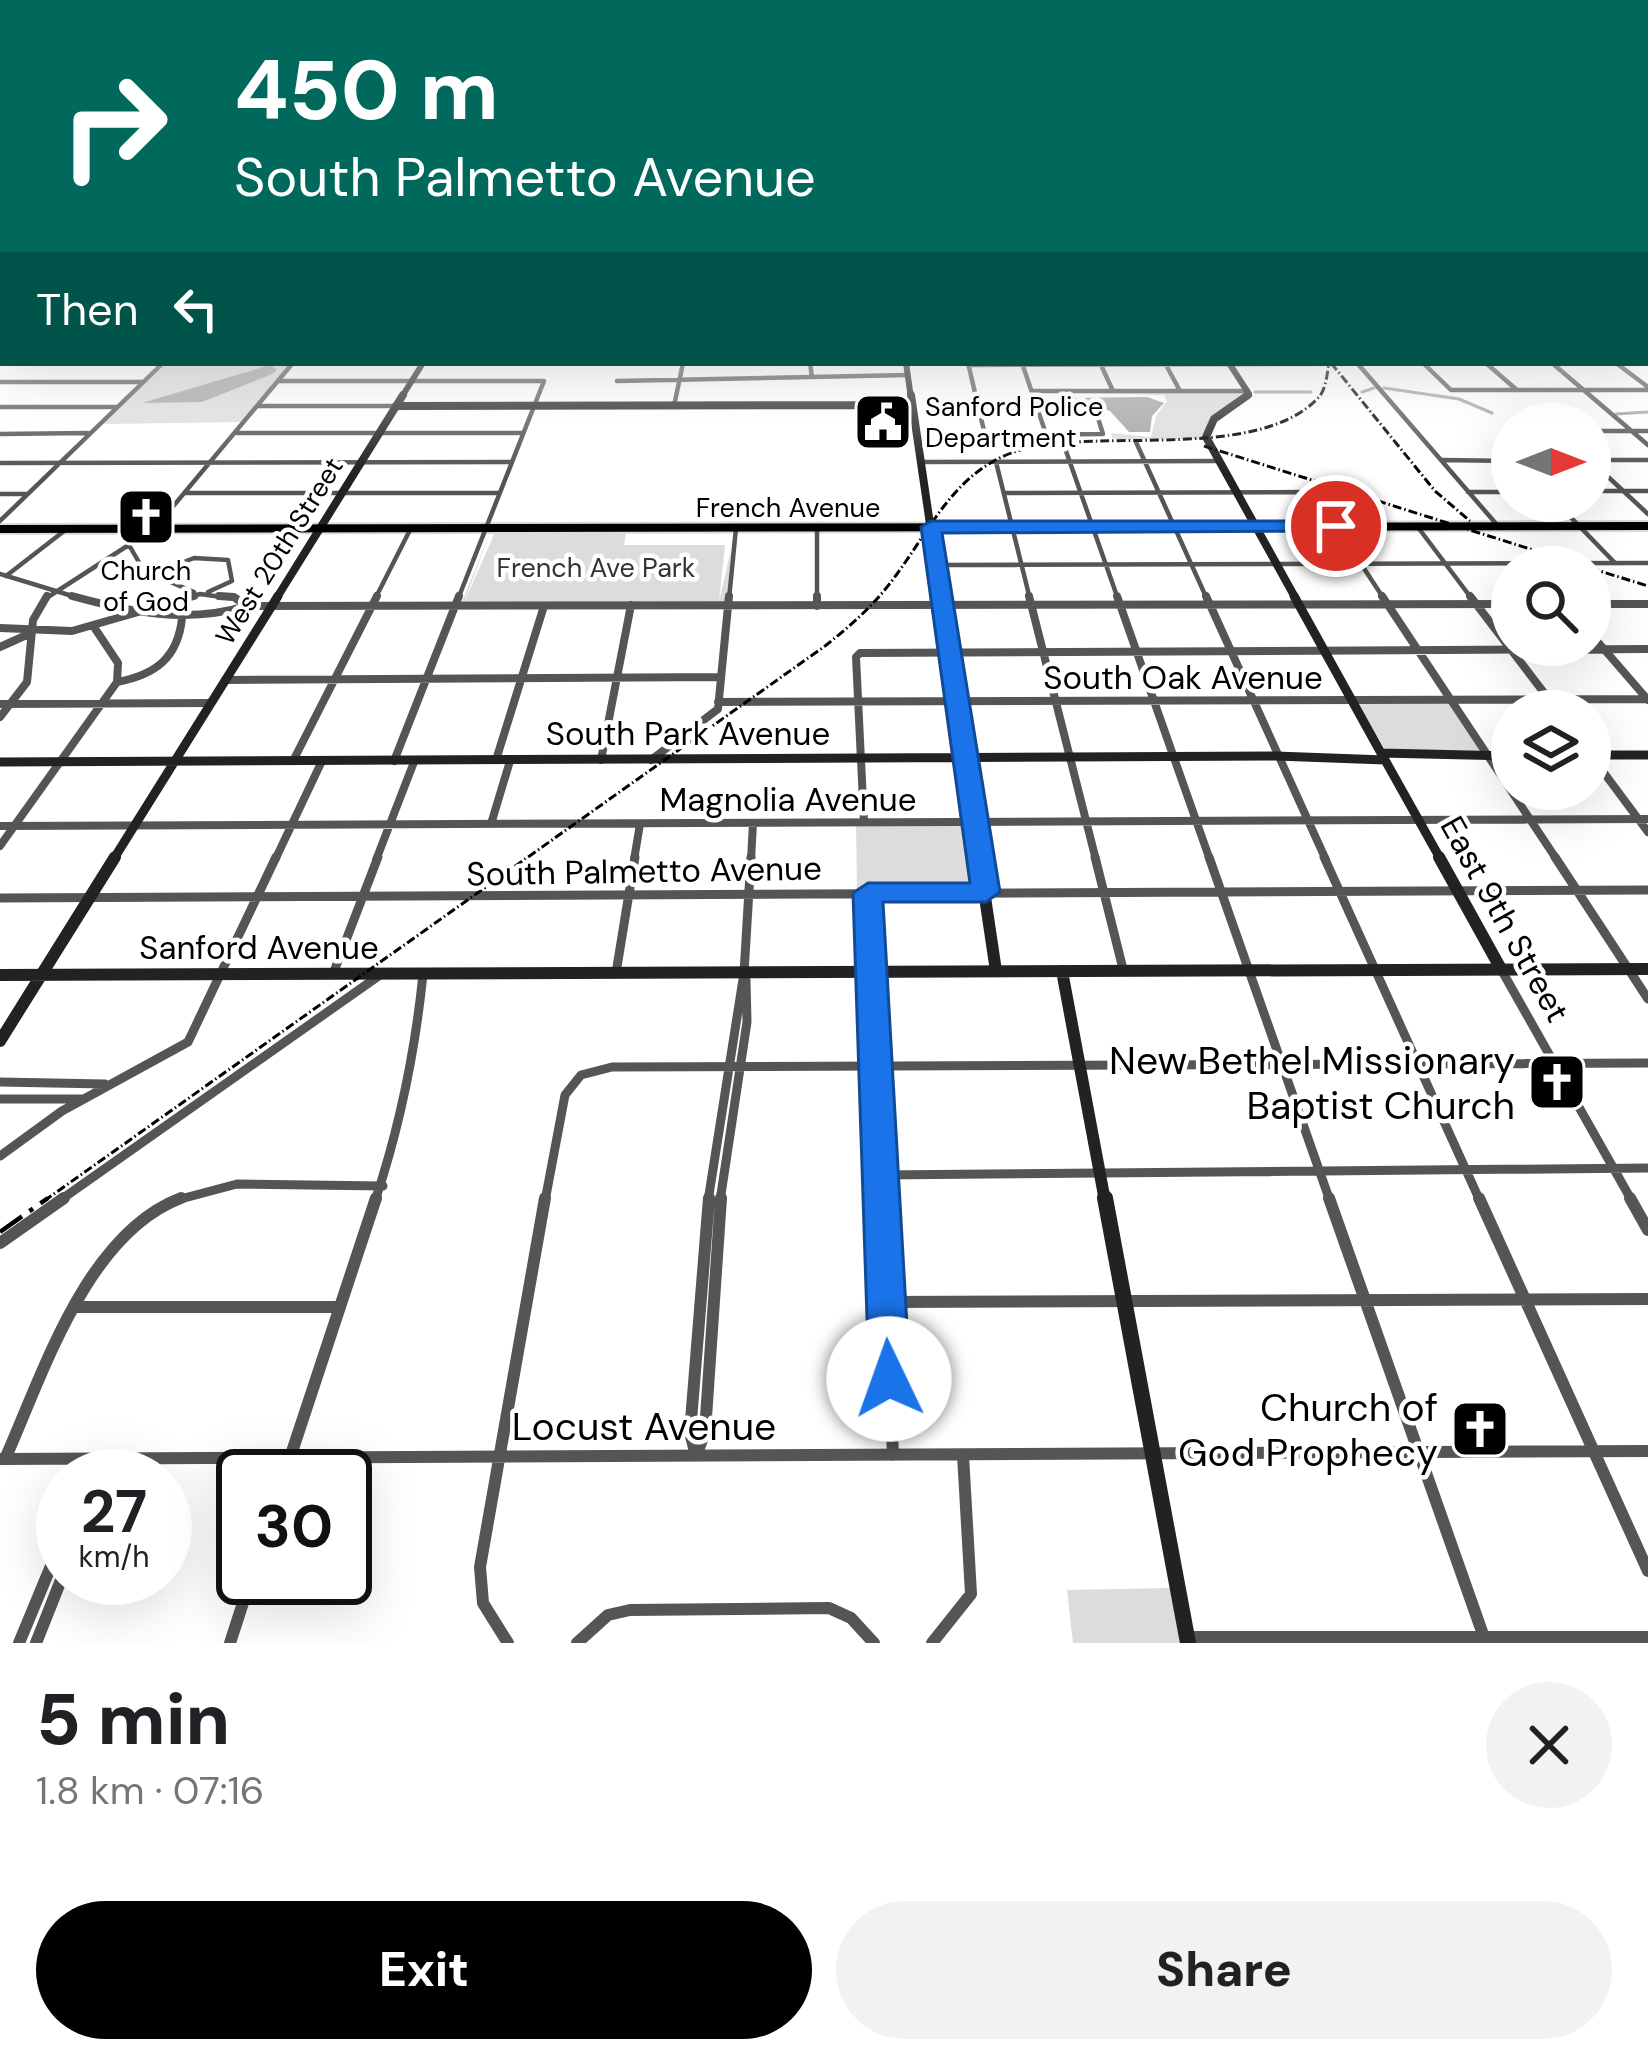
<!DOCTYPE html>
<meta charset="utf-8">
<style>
body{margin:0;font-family:"DM Sans",sans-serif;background:#f2f2f2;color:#202124;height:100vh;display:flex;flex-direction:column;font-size:45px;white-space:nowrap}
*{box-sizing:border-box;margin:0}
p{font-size:39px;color:#757577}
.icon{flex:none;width:66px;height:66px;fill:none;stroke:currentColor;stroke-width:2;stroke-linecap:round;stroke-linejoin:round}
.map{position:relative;height:1643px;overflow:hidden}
.panel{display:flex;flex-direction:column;background:#fff;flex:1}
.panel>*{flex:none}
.hud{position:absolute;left:0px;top:0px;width:1650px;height:366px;box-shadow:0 12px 48px #0002;background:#00695c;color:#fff;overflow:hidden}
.needle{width:78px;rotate:90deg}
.controls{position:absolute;left:1491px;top:402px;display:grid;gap:24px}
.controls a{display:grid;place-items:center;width:120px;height:120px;border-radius:50%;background:#fff;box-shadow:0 12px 48px #0002;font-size:60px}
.speed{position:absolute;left:36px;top:1449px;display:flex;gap:24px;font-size:60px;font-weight:700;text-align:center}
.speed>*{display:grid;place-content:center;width:156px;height:156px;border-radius:50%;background:#fff;box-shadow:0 12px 48px #0002;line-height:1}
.speed small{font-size:30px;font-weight:400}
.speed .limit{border:6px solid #111;border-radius:18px;background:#fff;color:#111}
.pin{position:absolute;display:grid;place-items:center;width:102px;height:102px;color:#fff;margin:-51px;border:6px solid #fff;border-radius:50%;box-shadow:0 3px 12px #0007}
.me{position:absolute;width:132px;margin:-66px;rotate:357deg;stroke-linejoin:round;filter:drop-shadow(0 0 9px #0008)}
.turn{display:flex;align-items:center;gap:42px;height:252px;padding:0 36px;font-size:54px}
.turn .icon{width:156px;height:156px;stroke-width:2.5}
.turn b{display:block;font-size:84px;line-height:102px}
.then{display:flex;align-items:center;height:114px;padding:0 36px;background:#0003;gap:24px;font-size:45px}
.round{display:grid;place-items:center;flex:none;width:126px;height:126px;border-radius:63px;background:#f2f2f2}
.head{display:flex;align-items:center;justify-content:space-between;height:204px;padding:0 36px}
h1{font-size:72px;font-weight:800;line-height:90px}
.primary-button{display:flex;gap:24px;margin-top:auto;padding:24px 36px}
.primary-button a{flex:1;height:138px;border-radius:72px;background:#000;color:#fff;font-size:48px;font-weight:800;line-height:138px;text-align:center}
.primary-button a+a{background:#f2f2f2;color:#202124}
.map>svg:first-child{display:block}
</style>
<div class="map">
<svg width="1648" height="1643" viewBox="0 0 1648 1643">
<rect width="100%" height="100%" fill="#fff"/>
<path fill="#dcdcdc" d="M165,363h127l-51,59 -138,2z
M1245,391l-34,27 -7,21h-91l-2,-6 40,4 5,-21 11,-15 -3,-6 -122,-3z
M495,532h131l-2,13h101l-6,57 12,-53 -4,56 -266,-1 29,-71 -26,70z
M1447,701l33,48 -4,4 -90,-2 -29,-49z
M970,824l10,65h-123l-1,-64z
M1170,1588l10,55h-107l-6,-53z"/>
<path fill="#a3a3a3" d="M270,365l7,5 -5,4 -70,28 -60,1z
M1147,397l17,6 -12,13 -2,16h-21l-19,-21 -38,-13z"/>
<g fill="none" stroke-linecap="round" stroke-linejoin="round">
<path stroke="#a3a3a3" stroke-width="3" d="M1384,388l75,11 33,14
M1255,392h56
M1362,392l12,-4
M1616,414l32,-2"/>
<g stroke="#dbdbdb" stroke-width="12">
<path id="primary" d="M0,529l1648,-3"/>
</g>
<path stroke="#555" stroke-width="4.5" d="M810,363l2,14
M968,363l17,72 118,-1 -6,-19
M1022,363l24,71
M1423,363l28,27h197
M1552,363l96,82
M1616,363l32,24
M1358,364l140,162
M1487,364l30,26
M968,365l585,-2
M1101,365l12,26
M1166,365l14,26
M278,381h266l-86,218
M617,381l291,-6
M0,382h142
M1032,391h216
M257,406h139
M674,406l9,-43
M0,407h116
M1590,431h58
M237,433h286
M0,434l88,-1
M1060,434l58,165
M1136,442l71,157
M1442,460l70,1
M1590,460l58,54
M1590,460h58
M920,462l298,-1
M996,462l34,137
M0,463l511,-1
M1590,491h58
M1468,492h44
M185,493h313
M1004,493l310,-1 70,107
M0,494h27
M1555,501l60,62
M0,521l163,-158
M1417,526l55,73
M817,527v72
M129,545l15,26 50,21
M936,565l712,-2
M0,574l82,25
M151,575l43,-17 34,2 4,21 -24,11
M6,576l62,-48
M45,599l110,-71 137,-164
M184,599l16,-5 36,5
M375,599l36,-71
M729,599l7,-71"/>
<path stroke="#555" stroke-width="8" d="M72,596c58,16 115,28 174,10
M219,596l15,1 12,9 1266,-2
M817,596v10
M1029,596l67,264
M1117,596l93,264
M1206,596l120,264
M1382,596l175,264
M1470,596l88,115
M1590,604h58
M0,628l72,3 122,-35
M1590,633l58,67
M0,647l31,-14
M225,680l496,-3
M117,682c38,-7 61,-24 65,-64
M718,702l930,-3
M0,704l210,-1
M0,717l27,-35 6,-62 14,-24
M1590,754l58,78
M496,760l48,-154
M601,760l30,-155
M651,760l67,-51 11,-113
M293,761l84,-165
M394,761l65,-165
M864,822l-8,-165 4,-4 788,-4
M491,824l19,-63
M0,826l1648,-7
M0,846l117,-164 1,-19 -24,-36
M275,860l46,-97
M376,860l38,-98
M634,860l6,-36
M751,860l2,-37"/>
<path stroke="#555" stroke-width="9" d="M1095,857l28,112
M1209,857l121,344
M1324,857l156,344
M1555,857l93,142
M868,893l14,308
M0,898l1648,-8
M1502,971l130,230
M616,973l19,-116
M333,974l45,-117
M0,1082l105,2
M0,1099h82
M0,1156l62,-45 126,-69 88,-185
M880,1175l768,-7
M59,1201l321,-226
M173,1201l64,-17 146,2
M375,1201c25,-75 40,-148 48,-227
M545,1201l20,-106 16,-20 31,-8 1036,-4
M708,1201l36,-228 7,-116
M720,1201l27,-179 -1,-42"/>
<path stroke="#555" stroke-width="12" d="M882,1198l11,257
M1329,1198l157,445
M1479,1198l169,373
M1630,1198l18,32
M0,1243l64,-45
M885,1302l763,-3
M77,1307h261
M697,1453l8,-21 16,-234
M696,1455l-6,-22 19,-235
M0,1459l1648,-8
M5,1459c38,-85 81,-225 176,-261
M88,1476l15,-16
M284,1476l92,-278
M1188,1637h460
M19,1643l44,-106
M36,1643l27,-68
M230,1643l21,-65
M508,1643l-25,-40 -3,-36 65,-369
M577,1643l31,-28 22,-5 199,-2 22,10 23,25
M932,1643l39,-49 -8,-139"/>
<path stroke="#222" stroke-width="6" d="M906,363l5,35
M1229,363l20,31 -5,4
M401,398l22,-35"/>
<path stroke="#222" stroke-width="8" d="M911,395l30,204
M1248,395l-34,24 -8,18 90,162
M396,406l516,-1
M276,599l127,-204"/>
<path stroke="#222" stroke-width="9" d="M940,596l40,264
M1294,596l87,157
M1381,753l131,3
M1590,755h58
M1385,760l56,100
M0,762l1276,-6 109,4
M113,860l165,-264"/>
<path stroke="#222" stroke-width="12" d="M979,857l17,114
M1439,857l62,112
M1062,971l43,230
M0,975l1648,-6
M0,1041l115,-184"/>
<path stroke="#222" stroke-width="16" d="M1105,1198l83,445"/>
<use href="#primary" stroke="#000" stroke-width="8"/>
<path stroke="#000" stroke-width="3" stroke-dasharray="9 3 1.5 3" stroke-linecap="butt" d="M1331,363l104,128 35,30
M1204,446l383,121
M1590,568l58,18
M44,1201l781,-555c24,-19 47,-39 66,-64 40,-52 64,-115 133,-133 79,-21 235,13 295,-52 7,-8 8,-23 10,-34"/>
<path stroke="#000" stroke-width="4.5" stroke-dasharray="27 9 4.5 9" stroke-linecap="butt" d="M0,1232l48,-34"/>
</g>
<linearGradient id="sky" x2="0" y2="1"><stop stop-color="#8cadcc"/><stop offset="0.51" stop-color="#fff"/><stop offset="1" stop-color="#fff" stop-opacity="0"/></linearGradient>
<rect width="1648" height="472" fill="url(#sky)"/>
<path fill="#1a73e8" stroke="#114b97" stroke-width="3" d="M1336,521l8,1v9l-402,2 58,359 -14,10h-103l27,477 -6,13 -15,6 -14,-6 -6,-13 -16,-486 15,-10h102l-49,-356 10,-6z"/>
<defs>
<g id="civic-square" transform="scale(3)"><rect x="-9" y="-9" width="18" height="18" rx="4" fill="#000" stroke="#fff"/><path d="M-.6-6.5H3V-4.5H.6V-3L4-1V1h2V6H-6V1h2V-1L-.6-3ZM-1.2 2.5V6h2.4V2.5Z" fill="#fff"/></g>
<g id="church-square" transform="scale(3)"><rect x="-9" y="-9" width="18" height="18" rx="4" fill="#000" stroke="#fff"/><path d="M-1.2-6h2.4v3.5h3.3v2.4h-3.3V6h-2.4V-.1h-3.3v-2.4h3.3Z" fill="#fff"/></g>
</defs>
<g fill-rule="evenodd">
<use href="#civic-square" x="883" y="422"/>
<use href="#church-square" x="146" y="517"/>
<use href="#church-square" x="1557" y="1082"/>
<use href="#church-square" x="1480" y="1429"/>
</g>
<g text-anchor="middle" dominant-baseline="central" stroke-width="9" stroke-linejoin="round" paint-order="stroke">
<g font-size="27" fill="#000" stroke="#fff" text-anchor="start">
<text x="925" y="406">Sanford Police<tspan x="925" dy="31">Department</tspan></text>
<text x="146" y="570" text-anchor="middle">Church<tspan x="146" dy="31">of God</tspan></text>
</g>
<g font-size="27" fill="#000" stroke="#fff">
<text x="788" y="507">French Avenue</text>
<text transform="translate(279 551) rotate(-58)">West 20th Street</text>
</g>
<g font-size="27" fill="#333" stroke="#fff">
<text x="596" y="567">French Ave Park</text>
</g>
<g font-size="33" fill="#000" stroke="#fff">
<text x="1183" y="677">South Oak Avenue</text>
<text x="688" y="733">South Park Avenue</text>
<text x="788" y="799">Magnolia Avenue</text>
<text transform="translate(644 871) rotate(-1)">South Palmetto Avenue</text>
<text transform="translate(1505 919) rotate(61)">East 9th Street</text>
<text x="259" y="947">Sanford Avenue</text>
</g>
<g font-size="39" fill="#000" stroke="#fff" text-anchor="end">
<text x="1515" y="1060">New Bethel Missionary<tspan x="1515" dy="45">Baptist Church</tspan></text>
<text x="1438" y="1407">Church of<tspan x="1438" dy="45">God Prophecy</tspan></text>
</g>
<g font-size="39" fill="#000" stroke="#fff">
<text x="644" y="1426">Locust Avenue</text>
</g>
</g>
</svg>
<div class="controls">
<a><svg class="needle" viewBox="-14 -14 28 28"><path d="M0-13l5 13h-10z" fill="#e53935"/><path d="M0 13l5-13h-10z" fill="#757577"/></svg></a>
<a><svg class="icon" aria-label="search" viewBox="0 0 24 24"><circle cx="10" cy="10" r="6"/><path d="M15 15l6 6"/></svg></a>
<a><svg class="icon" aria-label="layers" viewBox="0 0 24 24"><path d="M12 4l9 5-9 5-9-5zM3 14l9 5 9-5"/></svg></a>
</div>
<div class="speed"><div>27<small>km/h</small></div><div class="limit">30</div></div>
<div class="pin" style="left:1336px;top:526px;background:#d93025"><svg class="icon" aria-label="arrive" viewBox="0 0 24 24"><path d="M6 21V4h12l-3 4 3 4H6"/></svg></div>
<svg class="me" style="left:889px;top:1379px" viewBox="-20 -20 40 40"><circle r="19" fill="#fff"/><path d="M0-13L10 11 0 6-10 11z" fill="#1a73e8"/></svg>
<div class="hud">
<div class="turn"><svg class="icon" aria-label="right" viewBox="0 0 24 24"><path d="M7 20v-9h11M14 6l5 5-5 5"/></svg><div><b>450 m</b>South Palmetto Avenue</div></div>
<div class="then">Then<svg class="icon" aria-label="left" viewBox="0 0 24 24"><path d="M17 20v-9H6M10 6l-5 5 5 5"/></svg></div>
</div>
</div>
<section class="panel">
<div class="head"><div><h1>5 min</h1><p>1.8 km · 07:16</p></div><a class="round"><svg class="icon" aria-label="close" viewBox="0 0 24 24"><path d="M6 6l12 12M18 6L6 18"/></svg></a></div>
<div class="primary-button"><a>Exit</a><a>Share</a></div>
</section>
